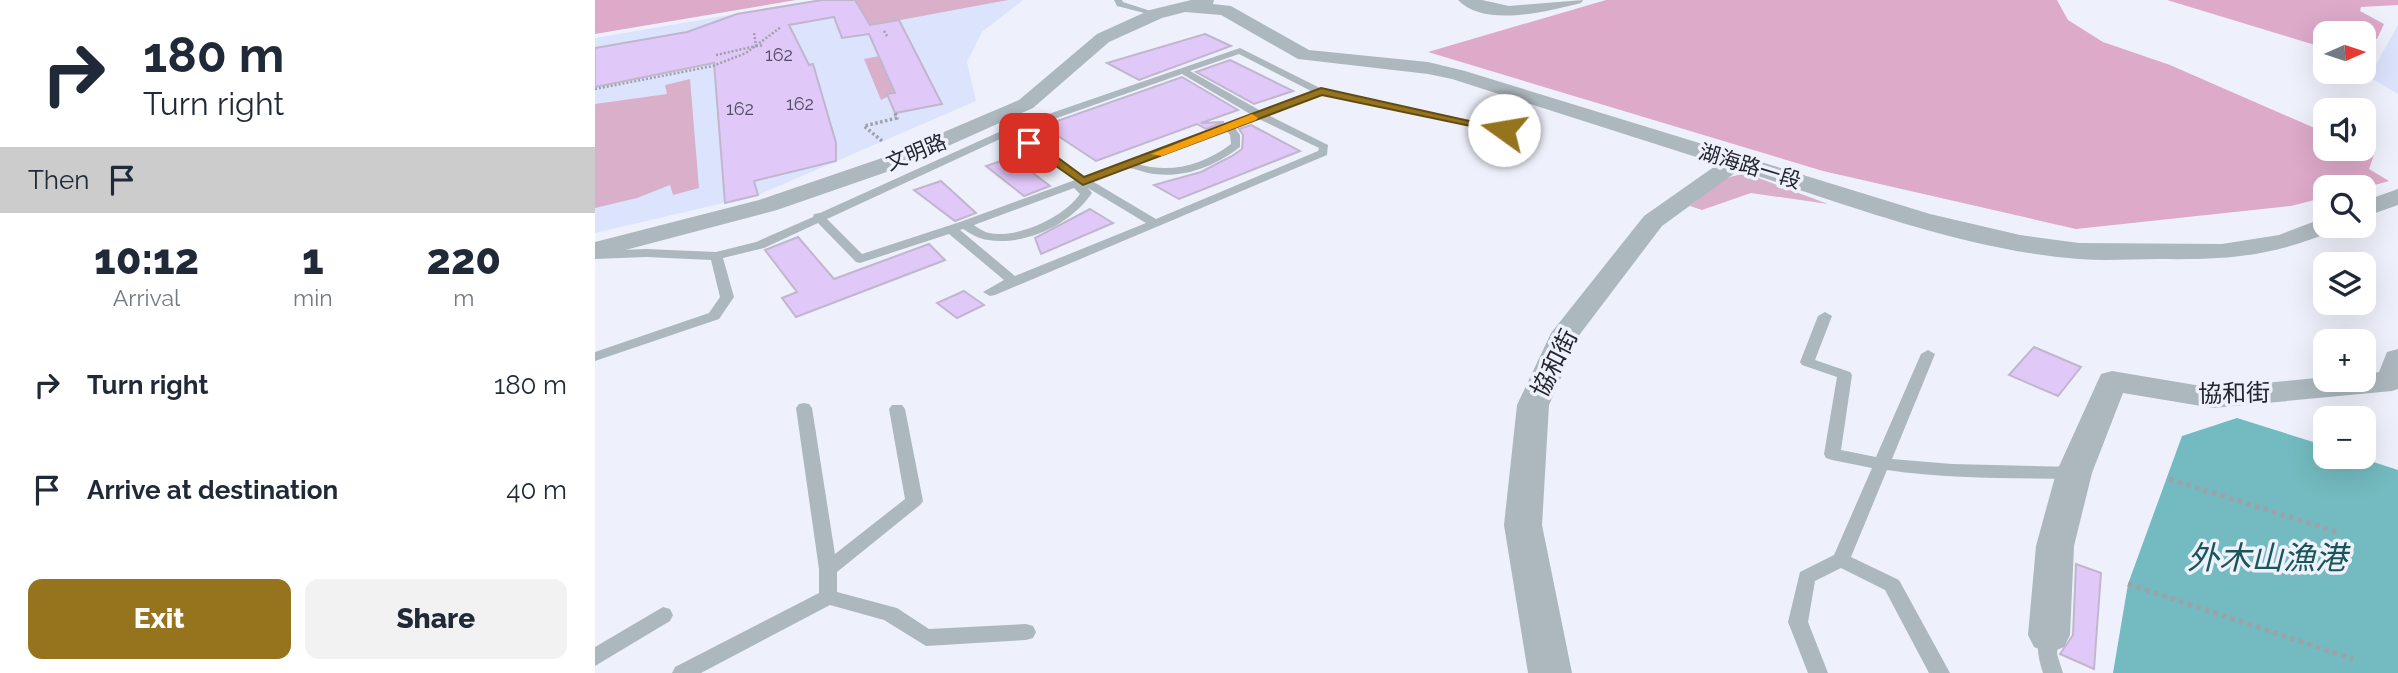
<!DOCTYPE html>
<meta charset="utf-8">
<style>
body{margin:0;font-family:Raleway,"Noto Sans TC",sans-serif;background:#f2f2f3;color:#1f2937;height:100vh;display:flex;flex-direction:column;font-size:26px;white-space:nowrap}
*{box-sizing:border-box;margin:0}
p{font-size:23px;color:#747a83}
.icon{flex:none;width:38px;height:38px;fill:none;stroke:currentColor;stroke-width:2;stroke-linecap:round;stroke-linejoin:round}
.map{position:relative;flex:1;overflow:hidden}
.sheet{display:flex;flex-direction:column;background:#fff;width:595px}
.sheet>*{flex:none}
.banner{background:#fff;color:#1f2937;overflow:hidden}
.needle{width:46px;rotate:87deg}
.buttons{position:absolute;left:1718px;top:21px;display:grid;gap:14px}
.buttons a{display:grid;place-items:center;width:63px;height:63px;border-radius:14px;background:#fff;box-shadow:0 7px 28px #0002;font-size:35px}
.pin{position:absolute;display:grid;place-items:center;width:60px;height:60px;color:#fff;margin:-30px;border-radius:14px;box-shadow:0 4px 10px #0006}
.me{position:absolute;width:77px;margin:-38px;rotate:283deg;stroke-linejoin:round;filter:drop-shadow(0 0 5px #0008)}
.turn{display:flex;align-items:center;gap:24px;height:147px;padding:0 28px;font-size:32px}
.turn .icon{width:91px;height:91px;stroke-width:2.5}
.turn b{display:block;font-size:49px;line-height:60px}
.then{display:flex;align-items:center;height:66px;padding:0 28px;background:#0003;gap:14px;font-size:26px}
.eta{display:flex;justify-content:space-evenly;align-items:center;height:119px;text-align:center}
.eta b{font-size:42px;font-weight:800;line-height:49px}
.button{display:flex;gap:14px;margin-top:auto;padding:14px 28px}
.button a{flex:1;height:80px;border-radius:14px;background:#96741d;color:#fff;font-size:28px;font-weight:800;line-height:80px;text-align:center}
.button a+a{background:#f2f2f3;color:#1f2937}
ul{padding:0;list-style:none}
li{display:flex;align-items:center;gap:21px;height:105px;padding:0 28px}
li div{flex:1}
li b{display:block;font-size:26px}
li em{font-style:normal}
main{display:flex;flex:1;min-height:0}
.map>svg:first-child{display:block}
</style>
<main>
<section class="sheet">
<div class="banner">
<div class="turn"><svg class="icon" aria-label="right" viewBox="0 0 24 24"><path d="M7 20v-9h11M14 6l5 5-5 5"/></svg><div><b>180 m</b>Turn right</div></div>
<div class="then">Then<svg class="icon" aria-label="arrive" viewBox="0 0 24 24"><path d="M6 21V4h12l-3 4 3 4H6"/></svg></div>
</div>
<div class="eta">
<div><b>10:12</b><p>Arrival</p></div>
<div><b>1</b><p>min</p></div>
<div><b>220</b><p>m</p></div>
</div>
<ul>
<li><svg class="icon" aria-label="right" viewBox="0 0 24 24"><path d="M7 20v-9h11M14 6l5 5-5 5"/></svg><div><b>Turn right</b></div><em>180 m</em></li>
<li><svg class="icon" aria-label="arrive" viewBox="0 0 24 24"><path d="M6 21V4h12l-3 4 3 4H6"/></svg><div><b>Arrive at destination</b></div><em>40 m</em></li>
</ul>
<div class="button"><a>Exit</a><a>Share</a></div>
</section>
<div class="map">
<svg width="1803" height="673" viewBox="0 0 1803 673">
<rect width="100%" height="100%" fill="#eef1fb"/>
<path fill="#dce4fd" d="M221,0h207l-41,32 -15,30 9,39 -218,94 -163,38v-195z
M1803,25v69l-29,-17z"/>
<path fill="#d9afc9" d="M261,0h152l-145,27z
M284,56l16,37 -14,7 -17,-41z
M95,79l9,109 -26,7 -3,-10 -33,13 -42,10v-104l72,-10 -2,-9z
M1150,173l83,31 -77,-11 -49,17 -12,-4 33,-27z"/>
<path fill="#ddaac9" d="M0,0h201l-201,34z
M1011,0h451l11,20 35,22 67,23 156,68v16h38v-4l12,4 -7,20 20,12 -25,7 -38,-1v10l-35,9 -215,23 -253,-58 -395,-119z
M1572,0h231v5l-37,2 -1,4 24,13 -7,15 -13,-1v-5h-38l-1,15z"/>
<path fill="#73bbc0" d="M1642,418l89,28v11h32l40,13v203h-285l15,-89 54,-148z"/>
<path fill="#e0c8f9" stroke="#c1b6cd" stroke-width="2" d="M227,0h33l15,25 29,-5 43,84 -47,9 -8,-19 8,-1 -26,-59 -27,4 -8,-21 -45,8 20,40 4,-1 23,79v18l-82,20 4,14 -33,8 -11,-140 -119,24v-39l92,-16 50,-18z
M610,34l26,12 -92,34 -32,-17z
M635,60l63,31 -39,13 -58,-32z
M587,77l56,33 -37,13 23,-1 -18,7 -9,-5 -101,37 -53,-35z
M656,125l49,26 -121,48 -25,-14 47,-13 31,-16 10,-7 1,-14 -4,-6z
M417,157l38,29 -26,10 -38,-30z
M346,181l35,32 -21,8 -41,-31z
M495,209l23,14 -72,31 -6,-16z
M203,237l36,42 95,-35 16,16 -149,57 -14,-19 15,-6 -32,-42z
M369,291l20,14 -27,13 -20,-15z
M1439,347l47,20 -23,29 -49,-21z
M1481,564l25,9 -7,96 -34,-15 13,-19z"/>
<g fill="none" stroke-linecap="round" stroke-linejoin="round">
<path stroke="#9ea1aa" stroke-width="2.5" stroke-dasharray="2 2" stroke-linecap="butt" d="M289,31l3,5
M161,46l7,-1
M0,89l118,-23 33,-13 35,-26"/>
<path stroke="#9ea1aa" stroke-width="3.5" stroke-dasharray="2.5 2.5" stroke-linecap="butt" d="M287,141l-18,-15 33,-8 -2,-5"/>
<path stroke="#9ea1aa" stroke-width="5" stroke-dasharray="4.5 4.5" stroke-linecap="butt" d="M1574,479l171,54
M1533,584l225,75"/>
<path fill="#adb7be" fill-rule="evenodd" d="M519,0h8l1,2 37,12 -4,2 -39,-10z
M645,48l84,42 180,37 5,3 -5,3 -182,-38 -54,20 60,30 -1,10 -332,140 -5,1 -7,-4 21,-12 -55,-46 -89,29 -4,-1 -38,-39 -54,25 -41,10 11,39 -15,22 -124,42v-9l114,-39 11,-16 -9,-37 -65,-3 -51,2v-8l51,-2 70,3 40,-10 57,-25 1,-3 6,-1 188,-85zM644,54l74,38 -52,19 -71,-40zM587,74l70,41 -168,62 -64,-46zM664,119l60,29 -1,3 -162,68 -64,-38c10,-3 25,-13 35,-13 8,0 18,5 27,6 32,4 61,-8 86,-27v-12l-5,-7zM632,131l3,4 1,9c-28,21 -60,30 -94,20zM416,134l64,46 -115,42 -98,32 -35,-35zM479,188l6,6c-16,23 -62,45 -91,39 -5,-1 -11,-5 -15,-8zM493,188l58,35 -131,53 -55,-46 3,-1c8,5 16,10 25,11 38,6 83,-16 104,-47z
M1230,312l7,4 -17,44 35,12 2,3 -11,75 35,7 45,-103 7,-4 7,4 -43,105 60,5 121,3 6,2 2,4 -2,4 -6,2c-62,-1 -124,0 -186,-9l-36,87 48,23 51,93h-21l-44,-83 -44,-22 -26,13 -7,41 20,51h-20l-20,-51 12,-50 34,-17 38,-87 -40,-8 -6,-2 -2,-4 13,-77 -35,-12 -2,-3 18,-46z
M209,403l5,1 3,4 23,146 70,-55 -16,-90 3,-4h10l3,4 18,92 -3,4 -83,67v20l60,16 32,21 97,-5 7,2 3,6 -3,6 -7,2 -100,6 -42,-26 -54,-15 -129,68h-29l3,-6 144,-74v-24l-23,-161 3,-4z
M68,607l7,2 3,6 -3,6 -75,45v-19z
M1454,627l7,2 3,6 -2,19 6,19h-20c-5,-15 -8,-29 -1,-44z"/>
<path fill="#adb7be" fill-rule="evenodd" d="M596,0h23l-1,4 18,2 78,44 119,12 37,9 465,143 90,21 59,8 143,1 57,-9 47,-18v9h12l-3,4c-63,27 -109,30 -177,29 -26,0 -53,2 -79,0 -116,-9 -230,-54 -340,-89l-77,56 -82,108 -31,71 -7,120 30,148h-44l-24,-148 13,-120 34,-72 93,-117 74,-52 -266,-85 -24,-5 -130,-15 -77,-44 -36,-3 -23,6 -53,24 -76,66 -132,59 -124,43 -182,48v-16l164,-42 126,-43 134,-57 78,-66 53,-24z
M863,0h24l27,6 74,-6 -2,3c-32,8 -97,25 -123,-3z
M1803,189v16l-34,12v-16z
M1803,349v40l-6,2 -179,17 -90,-15 -31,80 -18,73 -4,89 -6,12 -15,6 -15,-6 -6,-12 8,-89 20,-73 45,-99 11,-3 101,17 113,-11v3h38v-6l15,-2 8,-20z"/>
<path stroke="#9ea1aa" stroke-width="2.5" stroke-dasharray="2 2" stroke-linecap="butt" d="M121,55l40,-9 -2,-14"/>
</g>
<path fill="#96741d" stroke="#624b13" stroke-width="2" d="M726,88l189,42 -6,3 -182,-38 -239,90 -60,-42 11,-3 50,37z"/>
<path fill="#f59e0b" d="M657,114l6,4 -2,2 -94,36 -11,-2z"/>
<g text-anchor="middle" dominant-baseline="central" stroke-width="7" stroke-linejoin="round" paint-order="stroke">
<g font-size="18" fill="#524e61">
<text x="184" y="54">162</text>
<text x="205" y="103">162</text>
<text x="145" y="108">162</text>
</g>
<g font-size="21" fill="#22252e" stroke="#eef1fb">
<text transform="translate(321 152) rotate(-22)">文明路</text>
<text transform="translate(1155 166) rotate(17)">湖海路一段</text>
</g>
<g font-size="24" fill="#22252e" stroke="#eef1fb">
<text transform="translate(959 363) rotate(-63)">協和街</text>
<text transform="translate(1639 393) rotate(-1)">協和街</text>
</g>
<g font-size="32" font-style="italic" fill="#18565b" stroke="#eef1fb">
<text x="1672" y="557">外木山漁港</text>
</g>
</g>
</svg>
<div class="buttons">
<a><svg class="needle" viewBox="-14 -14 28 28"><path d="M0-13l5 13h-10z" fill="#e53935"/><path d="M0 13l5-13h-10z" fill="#747a83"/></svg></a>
<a><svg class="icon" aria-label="sound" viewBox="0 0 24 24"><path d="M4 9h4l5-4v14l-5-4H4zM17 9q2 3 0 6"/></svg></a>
<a><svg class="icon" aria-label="search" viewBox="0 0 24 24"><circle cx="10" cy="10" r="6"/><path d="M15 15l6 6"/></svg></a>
<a><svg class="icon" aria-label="layers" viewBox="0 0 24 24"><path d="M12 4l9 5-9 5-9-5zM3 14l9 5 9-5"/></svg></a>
<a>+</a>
<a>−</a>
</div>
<div class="pin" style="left:434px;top:143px;background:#d93025"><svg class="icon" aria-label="arrive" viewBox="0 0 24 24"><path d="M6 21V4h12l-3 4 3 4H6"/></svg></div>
<svg class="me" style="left:909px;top:130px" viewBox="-20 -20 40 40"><circle r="19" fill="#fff"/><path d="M0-13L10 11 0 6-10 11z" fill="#96741d"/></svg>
</div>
</main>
